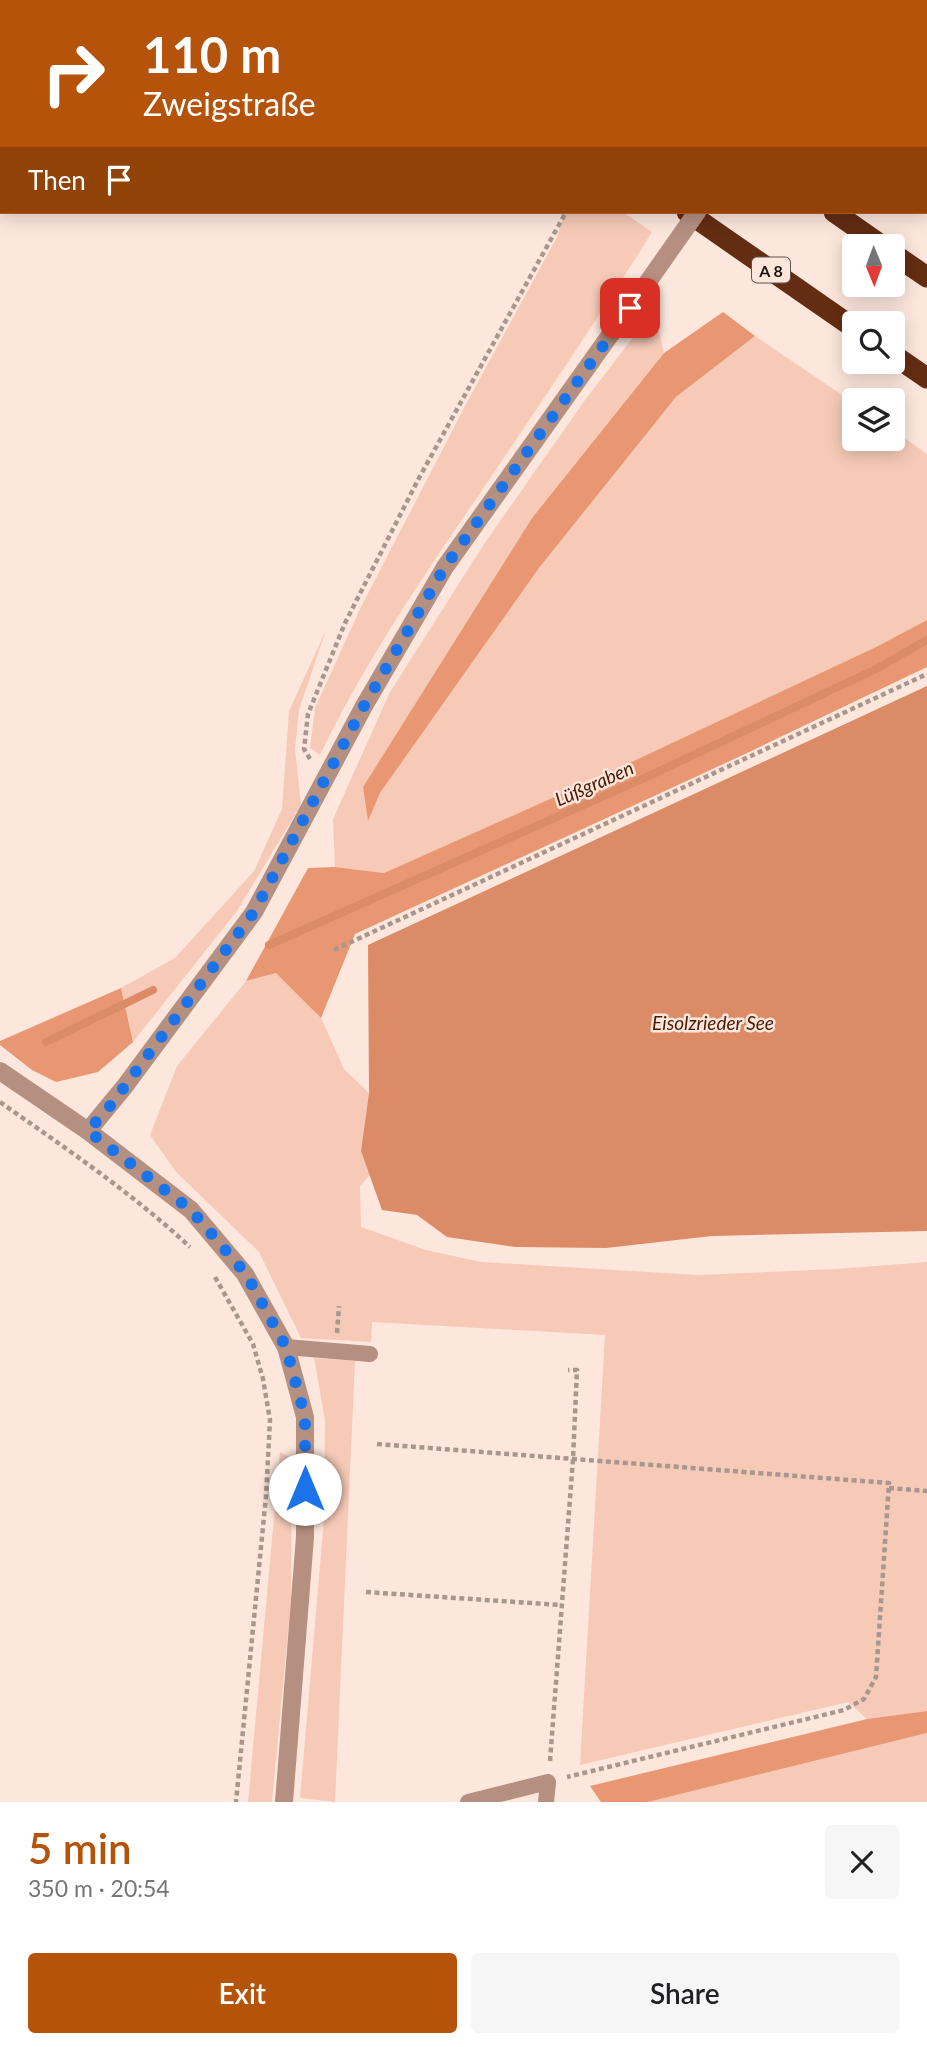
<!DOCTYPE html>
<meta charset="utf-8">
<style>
body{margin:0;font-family:Lato,sans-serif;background:#f6f6f6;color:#202124;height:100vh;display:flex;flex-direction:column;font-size:26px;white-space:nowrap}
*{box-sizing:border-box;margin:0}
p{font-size:23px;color:#757577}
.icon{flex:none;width:38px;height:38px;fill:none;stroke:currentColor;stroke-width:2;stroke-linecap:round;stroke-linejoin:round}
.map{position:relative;height:1802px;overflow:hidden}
.side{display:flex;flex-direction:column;background:#fff;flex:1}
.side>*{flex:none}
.banner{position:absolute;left:0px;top:0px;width:928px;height:214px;box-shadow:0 4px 18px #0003;background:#b45309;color:#fff;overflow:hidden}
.needle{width:46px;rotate:179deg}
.tools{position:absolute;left:842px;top:234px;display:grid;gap:14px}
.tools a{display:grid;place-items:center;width:63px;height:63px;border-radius:7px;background:#fff;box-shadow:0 4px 18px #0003;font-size:35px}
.pin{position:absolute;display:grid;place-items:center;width:60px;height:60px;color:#fff;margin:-30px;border-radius:14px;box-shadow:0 4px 10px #0006}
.me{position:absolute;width:77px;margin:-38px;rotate:0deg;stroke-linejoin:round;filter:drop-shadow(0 0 5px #0008)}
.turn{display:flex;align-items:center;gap:24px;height:147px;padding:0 28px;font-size:32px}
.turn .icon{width:91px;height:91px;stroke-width:2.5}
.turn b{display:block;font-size:49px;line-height:60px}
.then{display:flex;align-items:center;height:66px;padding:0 28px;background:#0003;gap:14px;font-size:26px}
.round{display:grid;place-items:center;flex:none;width:74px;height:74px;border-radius:7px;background:#f6f6f6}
.headline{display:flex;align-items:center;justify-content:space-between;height:119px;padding:0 28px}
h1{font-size:42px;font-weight:600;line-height:52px;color:#b45309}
.cta{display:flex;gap:14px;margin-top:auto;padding:14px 28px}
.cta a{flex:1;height:80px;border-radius:7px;background:#b45309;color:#fff;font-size:28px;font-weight:600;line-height:80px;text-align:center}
.cta a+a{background:#f6f6f6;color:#202124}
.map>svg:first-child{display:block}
</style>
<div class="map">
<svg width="927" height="1802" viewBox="0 0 927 1802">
<rect width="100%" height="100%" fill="#fde7dd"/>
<path fill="#f6cab7" d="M565,212h58l29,20c-52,84 -108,166 -163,248 -61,89 -122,178 -169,275l-10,-7 5,-40 45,-99 105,-203 92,-169z
M654,310l10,43 -132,165 -169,269 5,32 12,-26 159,-225 137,-171 79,-61 99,67v36h38l1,-9 34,24v166l-51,27 -268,126 -224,100 -49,-6 -2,-48 57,-127 96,-151 99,-141z
M326,630l-27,80 -4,39 6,56 -64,106 -104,131 -12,-54 54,-30 79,-87 28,-62 7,-98z
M276,972l45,46 23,51 25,24 -8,58 9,24 -10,11 1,41 65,23 55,12 217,13 138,-6 91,-7v449l-60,8 -19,-17 -268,63 25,-430 -233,-13 -1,20 -70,-4 -42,-86 -83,-80 -26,-37 27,-69 69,-85z
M314,1358l41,3 -20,441 -35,-4 24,-279 1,-99z
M280,1452l12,7 -1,141 -19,202h-24z
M927,1733v69h-279z"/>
<path fill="#e99773" d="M723,312l32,24 -79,61 -137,171 -159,225 -12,28 -5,-34 169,-269 132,-165z
M927,620v47l-182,87 -390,180 -34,84 -45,-45 -30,8 62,-113 27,-1 49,6 224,-100 268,-126z
M121,988l12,54 -35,30 -42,10 -24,-12 -32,-25v-4z
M927,1711v22l-279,69h-47l-11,-16 277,-67z"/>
<path fill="#dc8b67" d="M927,686v545l-215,5 -106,12 -91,-1 -68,-10 -30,-22 -35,-5 -21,-59 8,-58 -1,-148z"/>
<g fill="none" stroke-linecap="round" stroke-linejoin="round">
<path stroke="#dc8b67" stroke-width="8" d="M269,945l382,-170 225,-106 51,-29
M46,1042l107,-52"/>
<path stroke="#a8978f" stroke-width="4.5" stroke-dasharray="5 3.5" stroke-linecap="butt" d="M310,759l-6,-10 4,-35 37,-91 74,-145 147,-266
M334,950l593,-276
M0,1102c65,46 131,90 190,145
M215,1277l38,67 10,35 7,41 -4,76 -30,306
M337,1333l2,-27
M377,1444l512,39 -13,194 -12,22 -20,11 -277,67
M889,1488l38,3
M366,1592l195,13
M550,1761l23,-302 4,-89h-9"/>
<path stroke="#b59081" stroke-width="16" d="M286,1347l84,7
M468,1802l80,-20 -2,20"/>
<path stroke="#b59081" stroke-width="18" d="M844,2l1,-2
M88,1131l37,-45 129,-174 110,-206 81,-139 200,-281"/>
<path stroke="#b59081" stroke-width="18" d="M0,1071l88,60 103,79 54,64 41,73 19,70v120l-21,265"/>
<path stroke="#642d12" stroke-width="21" d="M395,0l3,2
M538,0l2,2
M687,212l167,116
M834,212l50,35
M892,253l35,24
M892,354l35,24"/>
<path stroke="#b59081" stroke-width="18" d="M645,286l52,-74"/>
</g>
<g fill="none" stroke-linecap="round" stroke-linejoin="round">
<path stroke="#1a73e8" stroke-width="12" stroke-dasharray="0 21.6" d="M305,1489v-72l-19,-70 -40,-73 -55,-64 -103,-79 23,-26 143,-193 110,-206 81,-139 185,-259"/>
</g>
<g text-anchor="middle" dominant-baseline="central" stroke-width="5" stroke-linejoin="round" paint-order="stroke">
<rect fill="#fde7dd" stroke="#60534e" stroke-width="2" x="752" y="257.5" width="38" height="25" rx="5"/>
<g font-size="16" font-weight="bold" fill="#1d1410">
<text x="771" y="270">A 8</text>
</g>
<g font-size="19" font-style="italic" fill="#4b1900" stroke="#fde7dd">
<text transform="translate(594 783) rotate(-24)">Lüßgraben</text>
<text x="713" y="1022">Eisolzrieder See</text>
</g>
</g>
</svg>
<div class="tools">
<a><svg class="needle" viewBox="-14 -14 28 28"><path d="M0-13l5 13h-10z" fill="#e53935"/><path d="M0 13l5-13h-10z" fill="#757577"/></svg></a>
<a><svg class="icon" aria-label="search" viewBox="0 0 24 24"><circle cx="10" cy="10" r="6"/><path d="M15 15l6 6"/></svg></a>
<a><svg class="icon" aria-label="layers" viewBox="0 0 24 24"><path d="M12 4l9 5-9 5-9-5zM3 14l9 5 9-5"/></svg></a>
</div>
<div class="pin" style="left:630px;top:308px;background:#d93025"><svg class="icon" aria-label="arrive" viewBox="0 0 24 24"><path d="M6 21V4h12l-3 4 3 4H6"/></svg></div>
<svg class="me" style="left:305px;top:1489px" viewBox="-20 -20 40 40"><circle r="19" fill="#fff"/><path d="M0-13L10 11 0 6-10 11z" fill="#1a73e8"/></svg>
<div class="banner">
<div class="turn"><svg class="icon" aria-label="right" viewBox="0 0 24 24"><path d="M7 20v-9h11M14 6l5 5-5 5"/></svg><div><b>110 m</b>Zweigstraße</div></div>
<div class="then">Then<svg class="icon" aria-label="arrive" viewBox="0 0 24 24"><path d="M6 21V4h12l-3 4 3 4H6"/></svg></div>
</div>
</div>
<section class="side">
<div class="headline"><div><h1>5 min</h1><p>350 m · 20:54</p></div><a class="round"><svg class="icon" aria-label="close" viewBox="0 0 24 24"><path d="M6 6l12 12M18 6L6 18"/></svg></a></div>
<div class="cta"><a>Exit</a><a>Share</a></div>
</section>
